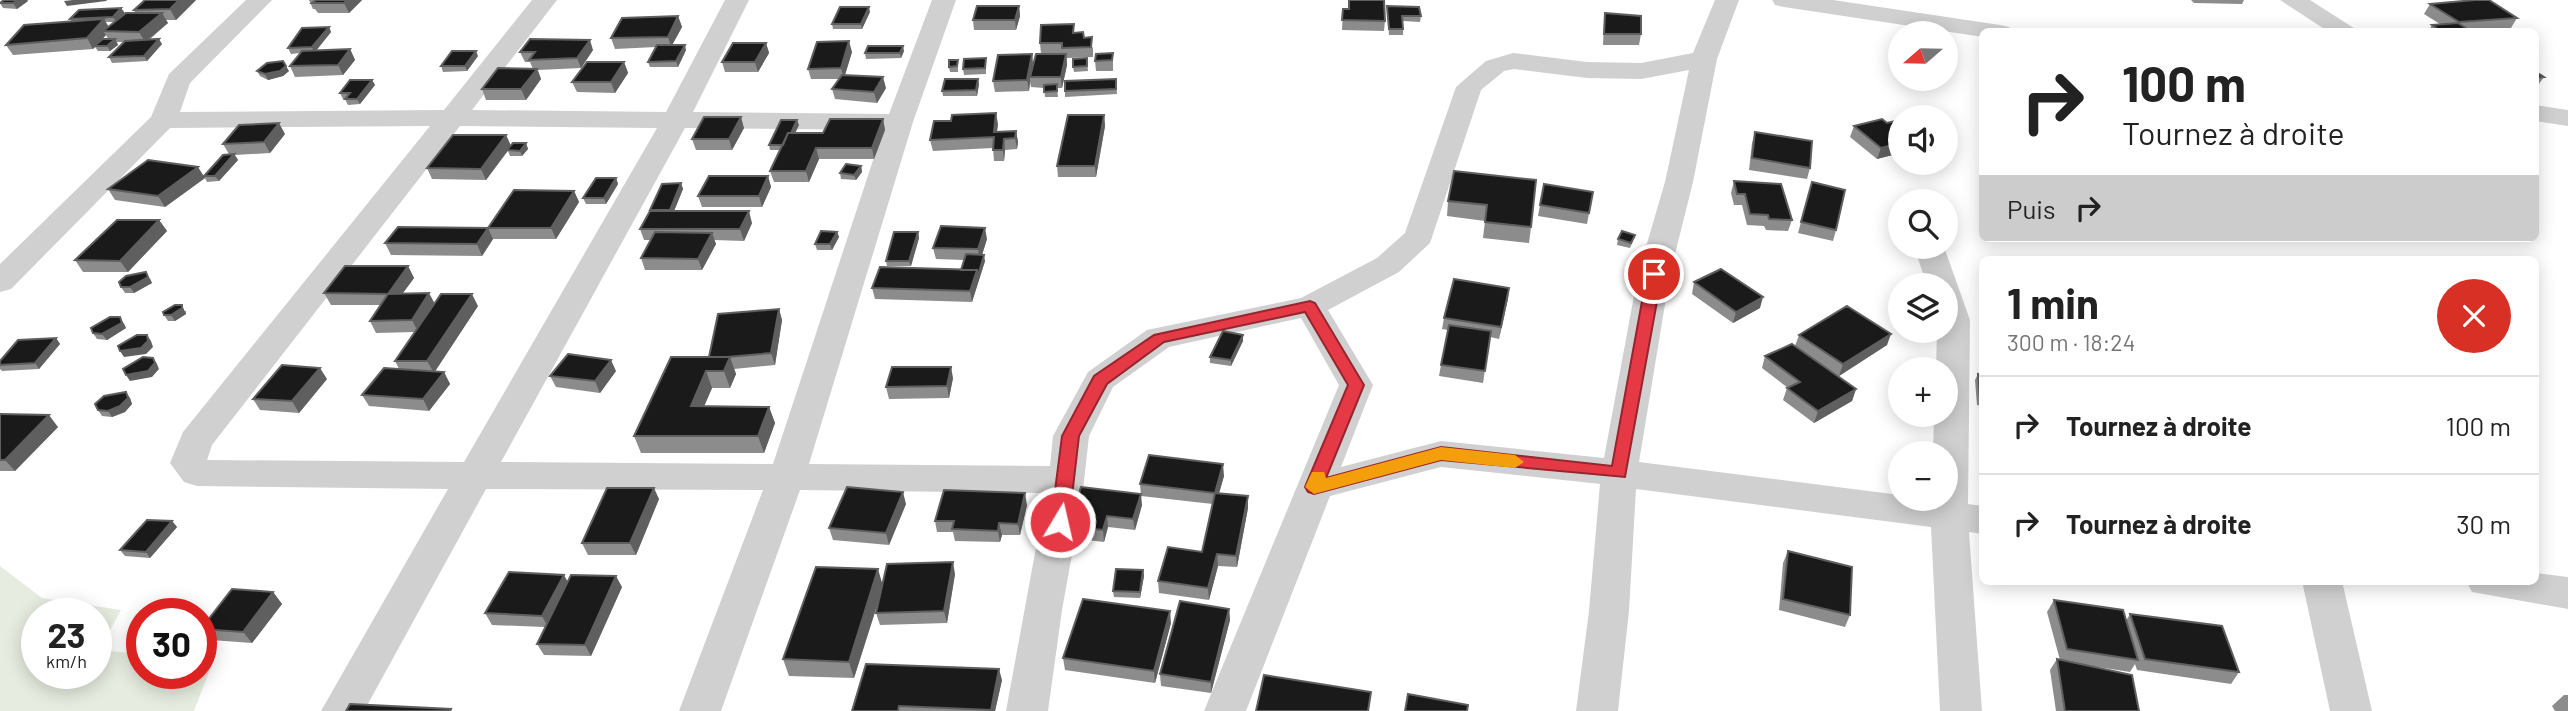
<!DOCTYPE html>
<html lang="fr">
<meta charset="utf-8">
<style>
body{margin:0;font-family:Barlow,sans-serif;background:#f6f6f6;color:#222;height:100vh;display:flex;flex-direction:column;font-size:26px;white-space:nowrap}
*{box-sizing:border-box;margin:0}
p{font-size:23px;color:#767676}
.icon{flex:none;width:38px;height:38px;fill:none;stroke:currentColor;stroke-width:2;stroke-linecap:round;stroke-linejoin:round}
.map{position:relative;flex:1;overflow:hidden}
.details{position:absolute;left:1979px;top:256px;width:560px;height:329px;display:flex;flex-direction:column;background:#fff;border-radius:10px;box-shadow:0 4px 18px #0003}
.details>*{flex:none}
.hud{position:absolute;left:1979px;top:28px;width:560px;height:214px;border-radius:10px;box-shadow:0 4px 18px #0003;background:#fff;color:#222;overflow:hidden}
.needle{width:46px;rotate:250deg}
.buttons{position:absolute;left:1888px;top:21px;display:grid;gap:14px}
.buttons a{display:grid;place-items:center;width:70px;height:70px;border-radius:50%;background:#fff;box-shadow:0 4px 18px #0003;font-size:35px}
.speed{position:absolute;left:21px;top:598px;display:flex;gap:14px;font-size:35px;font-weight:700;text-align:center}
.speed>*{display:grid;place-content:center;width:91px;height:91px;border-radius:50%;background:#fff;box-shadow:0 4px 18px #0003;line-height:1}
.speed small{font-size:18px;font-weight:400}
.speed .limit{border:10px solid #d22;background:#fff;color:#111}
.pin{position:absolute;display:grid;place-items:center;width:60px;height:60px;color:#fff;margin:-30px;border:4px solid #fff;border-radius:50%;box-shadow:0 2px 7px #0007}
.me{position:absolute;width:77px;margin:-38px;rotate:9deg;stroke-linejoin:round;filter:drop-shadow(0 0 5px #0008)}
.turn{display:flex;align-items:center;gap:24px;height:147px;padding:0 28px;font-size:32px}
.turn .icon{width:91px;height:91px;stroke-width:2.5}
.turn b{display:block;font-size:49px;line-height:60px}
.then{display:flex;align-items:center;height:66px;padding:0 28px;background:#0003;gap:14px;font-size:26px}
.round{display:grid;place-items:center;flex:none;width:74px;height:74px;border-radius:37px;background:#f6f6f6}
.headline{display:flex;align-items:center;justify-content:space-between;height:119px;padding:0 28px}
h1{font-size:42px;font-weight:700;line-height:52px}
ul{padding:0;list-style:none}
li{display:flex;align-items:center;gap:21px;height:98px;padding:0 28px;border-top:2px solid #e0e0e0}
li div{flex:1}
li b{display:block;font-size:26px}
li em{font-style:normal}
.map>svg:first-child{display:block}
</style>
<div class="map">
<svg width="2568" height="711" viewBox="0 0 2568 711">
<rect width="100%" height="100%" fill="#fff"/>
<path fill="#e6ecdf" fill-rule="evenodd" d="M0,566l42,32 79,12 -22,40 43,4v20h59v-13l12,1 -19,49h-194zM96,614v60h-59v-60z"/>
<g fill="none" stroke-linecap="round" stroke-linejoin="round">
<path fill="#d0d0d0" fill-rule="evenodd" d="M246,0h26l-82,83 -10,29 264,-2 88,-110h25l-85,110 194,2 59,-112h24l-56,112 196,2 43,-114h24l-43,122 -104,342 241,2 3,-30 35,-64 59,-42 154,-32 76,-40 28,-25 51,-146 30,-26 27,-8 74,9 54,1 52,-10 22,-53h24l-22,59 -24,123 -23,92 -31,188 261,33v4h46v-46h-13l1,-38h12v-46h-10l1,-38h9v-46h-19l-13,-38h30l26,73 -2,184 15,2v28l-14,-2 13,179h-42l-9,-184 -295,-38 -7,122 -11,100h-42l13,-100 11,-127 -159,-17 -111,29 -84,215h-42l135,-326 -38,-67 -132,29 -56,40 -24,49 -7,63 -20,111 -14,101h-42l40,-218 -246,-3 -79,221h-42l84,-221 -277,-1 -122,222h-43l127,-222 -251,-3 -13,-4 -14,-19 13,-31 247,-306 -260,2 -159,161 -11,3v-28l151,-147 18,-43zM1514,69l73,9 54,1 48,-9 -24,112 -27,92 -34,184 -163,-17 -100,26 32,-82 -45,-75 71,-38 31,-29 51,-153 23,-19zM460,126l197,2 -193,334 -257,-2 5,-15zM685,128l198,2 -110,334 -272,-2z
M1772,0h61l167,25 9,2 3,5h-29v5l-199,-30 -9,-2z
M2280,0h30l50,32h-31z
M2536,105l32,5v16l-32,-5z
M2536,573l32,4v32l-96,-17 -6,-11h70z
M2302,581h40l30,130h-42z"/>
</g>
<path fill="#8c8c8c" fill-rule="evenodd" d="M4,0h23l1,1 -11,8 -14,-1 -3,-5z
M145,0h51l-20,20h-10l2,3 -19,17 13,4 -15,17 -35,2 -3,-6 15,-15h-7l1,3 -8,6h-12l-3,-4 -2,2 -80,6 -7,-10 66,-23 -2,-3 55,-6 -6,5 16,-5 -1,-3zM106,22h9l-6,5zM106,35l2,4 -8,2z
M309,0h53l-13,13h-31l-3,-4h-2z
M2191,0h53l-2,4 -48,-1z
M2430,4l87,14 -6,10 -40,3 -43,1 4,-7 8,-1 -16,-10z
M1019,6l1,10 -4,14h-42l-1,-10z
M1387,6l34,10 -1,6 -17,-1v14h-14z
M1343,9l42,12 -1,10 -42,-1z
M870,12l-8,17h-29l-1,-5z
M1605,13l36,21 -2,11h-36l1,-22z
M678,16l4,11 -10,18 14,5 -8,17h-28l-2,-5 8,-15 -41,2 -4,-11z
M329,27l2,5 -15,19 34,-2 5,11 -12,15 -48,2 -5,-11 10,-13 -9,1 -3,-6z
M1075,33l9,5 9,10v9l-26,1v7l-5,23h-5l1,9h-13l-1,-9 -13,-1 -1,-5 -1,9 -34,1 -2,-11 39,-27 1,10 8,-10 -1,-11z
M1946,34l4,16 -2,6 -2,-1z
M766,43l3,10 -11,19h-33l-3,-10z
M593,50l-12,18 -43,2 3,9 -15,21h-40l-4,-11 51,-20 -3,-7h-5l-5,-10z
M904,51l-3,7 -35,1 -1,-6z
M852,52l-7,23 41,13 -9,15 -42,-4 -3,-10 7,-10h-28l-3,-10z
M1113,53v18h-17l-1,-10z
M478,56l-11,15 -24,1 -2,-6z
M1087,58l1,13 -14,1 -1,-5z
M958,60v12h-8l-1,-5z
M624,62l4,11 -13,20 -38,-1 -5,-10z
M986,63v11l-22,1 -1,-6z
M257,71h32l-6,5 -15,4 -8,-4z
M2536,72l8,5 -8,11z
M1116,79l1,15 -52,3v-6z
M372,80l3,5 -15,19 -12,1 -3,-6h-2l-3,-6z
M979,84l-2,12h-34l-1,-5z
M1104,115l1,11 -9,51h-38l-1,-11z
M883,119l2,11 -11,29h-55l-10,23h-35l-4,-11 10,-21h-10l-1,-5 30,-20 -4,8h28z
M1887,123l13,3v27l-23,6 -27,-22 4,-11z
M998,124l-1,8 19,-1 2,11 -1,7 -12,1 -1,11h-10l-1,-13 -60,3 -3,-11z
M744,128l-12,22h-36l-4,-11z
M1755,132l55,36 -3,11 -58,-9 3,-27z
M285,134l-15,19 -35,2 3,5 -19,21 -12,1 -2,-4 -40,29 -50,-7 -7,-11 96,-13 25,-22 -6,-10z
M506,135l5,11 15,-3 2,6 -6,7h-12l-2,-5 -22,29 -54,-1 -5,-11z
M861,166l1,6 -6,8 -15,-1 -1,-6z
M1454,171l77,56 -2,16 -46,-5 2,-17 -38,-5 1,-15z
M768,176l3,11 -9,20h-60l-4,-11z
M616,178l2,6 -12,20h-20l-3,-6z
M1734,181l58,39 -4,11 -22,-1 -2,-4 -17,-1 -5,-20h-8l-3,-12z
M1812,182l24,48 -3,11 -35,-8z
M681,183l2,6 -9,22 78,12 -8,18 -30,-1 2,4 -14,26h-57l-4,-12 10,-18h-7l-4,-11z
M574,191l5,11 -23,37h-63l-11,17 -91,-1 -6,-12 103,-15z
M1593,192l-6,32 -49,-8 2,-11z
M159,220l8,11 -39,41h-45l-8,-12z
M837,232l2,5 -7,13h-15l-2,-6z
M918,232l1,6 -8,28h-24l-1,-5z
M987,239l-5,16 3,6 -13,41 -97,-3 -3,-11 89,-18 3,-10 -28,-1 -3,-11z
M1618,239l15,2 -3,7 -13,-3z
M408,266l6,12 -11,15 32,11 43,2 -43,65 9,1 6,12 -21,27 -60,-5 -7,-11 37,-26 -4,-8 20,-29 -39,1 -6,-12 10,-16h-49l-7,-12z
M150,278l2,5 -18,10h-9l-4,-6z
M1694,282l66,26 -27,15 -41,-29z
M1509,288l-10,51 -9,-2 -7,46 -44,-7 2,-11 7,-35 -6,-1 2,-11z
M779,309l3,11 -7,45 -41,4 2,5 -6,14h-18l-8,18 65,1 6,16 -11,30h-123l-7,-17 75,-79z
M186,311v3l-11,7h-7l-4,-6z
M124,323l2,5 -19,12 -10,-1 -4,-6z
M1799,335l88,10 -48,31 -43,-29 60,42 -4,12 -38,22 -31,-23 4,-12h1l-26,-20 3,-12 30,-10z
M56,338l4,6 -21,25 -37,2 -2,-2v-8z
M1243,341l-12,25 -21,-3v-6z
M616,371l-16,22 -44,-6 -6,-11z
M1978,374l5,1v31l-6,-1 -2,-25z
M953,378l-4,20 -60,1 -3,-12z
M327,379l-28,34 -39,-3 -7,-11z
M130,398l2,6 -7,8 -13,5 -10,-1 -4,-6z
M0,414l58,13 -43,44h-15z
M1224,476l-5,17 29,3v12l-11,59 -19,-1 -9,34 -50,-7 -1,-12 44,-29 11,-48 -72,-8 -1,-12z
M659,499l-23,56h-48l-6,-12z
M906,504l-17,41 -56,-5 -4,-12z
M1027,505l-7,30h-18l-2,7 -45,-1 -2,-9h-16l-2,-11z
M1142,505l-7,25 -27,-3 -4,15 -34,-4 -2,-12z
M172,521l5,6 -27,31 -25,-2 -5,-6z
M1788,551l62,64 -5,12 -66,-17 4,-47z
M1143,570l1,6 -4,22 -26,-1 -1,-6z
M955,574l-8,49 -67,2 -4,-12 4,-16 -26,81 -65,-2 -6,-17 100,-76z
M567,582l55,5 -31,69 -47,-1 -7,-11 8,-17 -53,-2 -7,-12z
M273,592l9,12 -30,39 -41,-3 -10,-11z
M2054,600l72,21 4,-7 109,58 -8,12 -94,-14 -2,-6 -5,8 -45,-7 54,46h-83l-6,-41 7,-11 3,1 -13,-48z
M1229,609l1,11 -19,73 -50,-7 -1,-12z
M1171,623l-16,60 -90,-13 -2,-12z
M1002,680l-7,31h-143z
M2564,695h4v16h-13l-3,-5z"/>
<path fill="#5f5f5f" d="M18,0h9l1,1 -11,8 -4,-6z
M73,0h34l-1,1 -39,5 -3,-5z
M179,0h17l-20,20 -6,-11z
M347,0h15l-13,13 -5,-10z
M1019,6l1,10 -4,14 -1,-10z
M869,7l1,5 -8,17 -1,-5z
M121,8l4,5 -9,9 -3,-5z
M162,13l6,10 -23,19 -6,-10z
M678,16l4,11 -11,20 -3,-10z
M104,19l6,11 -7,1 3,4 -10,11h-2l1,1 -2,2 -6,-11z
M329,27l2,5 -17,21 -2,-6z
M115,39l3,6 -8,6 -3,-5z
M159,39l3,5 -15,17 -3,-5z
M590,40l3,10 -12,18 -4,-10z
M849,41l3,11 -8,26 -3,-10z
M766,43l3,10 -11,19 -3,-10z
M685,45l1,5 -8,17 -2,-6z
M903,46l1,5 -3,7 -1,-5z
M350,49l5,11 -12,15 -5,-10z
M476,51l2,5 -11,15 -2,-5z
M1032,54l1,11 -3,12v5l-1,9 -2,-11z
M1066,54l1,11 -5,23 -1,-11z
M624,62l4,11 -13,20 -4,-11z
M286,66l3,5 -6,5 -15,4 -3,-6z
M537,69l4,10 -15,21 -5,-11z
M883,77l3,11 -9,15 -3,-11z
M978,79l1,5 -2,12 -1,-6z
M372,80l3,5 -15,19 -3,-5z
M996,113l2,11 -3,19 -1,-11z
M1104,115l1,11 -9,51 -1,-11z
M741,117l3,11 -12,22 -3,-11z
M883,119l2,11 -11,29 -2,-11z
M797,120l2,5 -12,25 -2,-5z
M279,123l6,11 -15,19 -6,-11z
M1016,131l2,11 -1,7 -2,-11z
M506,135l5,11 -25,34 -5,-11z
M1900,135v18l-23,6 4,-11z
M1004,139l1,11 -1,11 -1,-11z
M526,143l2,6 -6,7 -2,-5z
M816,148l3,11 -10,23 -3,-11z
M234,154l4,6 -19,21 -4,-5z
M861,166l1,6 -6,8 -2,-5z
M198,167l7,11 -40,29 -7,-11z
M768,176l3,11 -9,20 -3,-11z
M616,178l2,6 -12,20 -2,-6z
M681,183l2,6 -11,27 -2,-6z
M574,191l5,11 -23,37 -5,-11z
M749,211l3,12 -8,18 -4,-12z
M159,220l8,11 -39,41 -8,-11z
M488,228l5,11 -11,17 -5,-12z
M985,228l2,11 -7,22 -2,-12z
M837,232l2,5 -7,13 -2,-6z
M918,232l1,6 -8,28 -2,-5z
M712,233l4,11 -14,26 -4,-11z
M984,255l1,6 -13,41 -2,-11 7,-21z
M408,266l6,12 -20,27 -6,-11z
M146,272l6,11 -18,10 -4,-6z
M1509,288l-1,11 -9,40 2,-12z
M429,293l6,11 -17,28 -6,-12z
M472,294l6,12 -44,67 -7,-12z
M1763,297l-3,11 -27,15 3,-11z
M182,305l4,9 -11,7 -4,-6z
M779,309l3,11 -7,45 -4,-12z
M120,317l6,11 -19,12 -5,-6z
M1891,334l-4,11 -48,31 4,-12z
M147,335l4,6 2,6 -7,7 -22,3 -4,-6z
M1243,335v6l-12,25v-6z
M56,338l4,6 -21,25 -4,-6z
M730,357l6,17 -6,14 -6,-17z
M153,358l4,6 2,5 -7,8 -22,4 -4,-6z
M611,360l5,11 -16,22 -5,-12z
M951,367l2,11 -4,20 -2,-12z
M320,368l7,11 -28,34 -7,-12z
M706,371l6,17 -15,35 -6,-17z
M444,372l6,12 -21,27 -6,-12z
M1856,389l-4,12 -38,22 4,-12z
M126,392l4,6 2,6 -7,8 -13,5 -4,-6z
M769,407l6,16 -11,30 -6,-17z
M49,415l9,12 -43,44 -10,-11z
M1223,464l1,12 -8,28 -1,-11z
M654,488l5,11 -23,56 -6,-12z
M903,492l3,12 -17,41 -3,-12z
M1025,493l2,12 -7,30 -2,-11z
M1141,494l1,11 -7,25 -2,-11z
M1248,496v12l-11,59 -1,-11z
M1107,516l1,11 -4,15 -1,-12z
M172,521l5,6 -27,31 -4,-6z
M999,523l3,12 -2,7 -2,-11z
M1217,554l1,12 -9,34 -1,-12z
M953,562l2,12 -8,49 -3,-12z
M878,569l5,17 -29,92 -5,-16z
M1143,570l1,6 -4,22v-6z
M564,575l6,11 -22,41 -6,-11z
M616,576l6,11 -31,69 -6,-11z
M273,592l9,12 -30,39 -9,-11z
M1229,609l1,11 -19,73v-11z
M1170,611l1,12 -16,60 -1,-12z
M999,669l3,11 -7,31h-4z"/>
<path fill="#1a1a1a" stroke="#5f5f5f" stroke-width="2" d="M4,0h14l-5,3h-13z
M145,0h34l-9,9 -36,1z
M316,0h31l-3,3h-32z
M1349,0h35l1,21 -43,-1 1,-11h6z
M2475,0h14l28,18 -58,4 -29,-18z
M977,6h42l-4,14h-42z
M1387,6l32,1 2,9h-19l1,13h-14z
M840,7h29l-8,17h-29z
M121,8l-8,9 -43,2 9,-9z
M126,13h36l-23,19 -36,-1z
M1605,13l36,3v18h-37z
M678,16l-10,21 -57,1 11,-20z
M104,19l-17,19 -81,7 18,-20z
M2458,23l14,9h-30l-10,-7z
M1074,24l-1,9 10,-1 1,6 8,-1 -1,10 -29,1v-5h-22l1,-18z
M329,27l-17,20 -24,1 14,-20z
M1918,31l21,2h-21z
M1946,34l4,16h-4z
M103,39h12l-8,7h-13z
M159,39l-15,17 -35,1 16,-16z
M530,39l60,1 -13,18 -48,2 6,-8h-15z
M849,41l-8,27 -33,1 9,-27z
M733,43h33l-11,19h-33z
M657,45h28l-9,16 -28,1z
M868,46h35l-3,7h-35z
M350,49l-12,16 -48,1 12,-15z
M452,51h24l-11,15h-24z
M1113,53l-1,7 -17,1 1,-7z
M1032,54l-5,26 -34,1 5,-26z
M1036,54h30l-5,23h-31z
M986,58l-1,10 -22,1 1,-10z
M1087,58v8l-14,1v-8z
M949,60h9l-1,6 -8,1z
M283,61l3,5 -6,5 -15,3 -8,-3 10,-8z
M587,62h37l-13,20h-39z
M498,68l39,1 -16,20h-39z
M2536,72l8,5 -8,1z
M842,75l41,2 -9,15 -42,-3z
M945,79h33l-2,11 -34,1z
M1116,79v10l-51,2v-10z
M350,80h22l-15,19h-12l5,-6h-10z
M1057,84v7l-13,1v-7z
M996,113l-2,19 22,-1 -1,7 -11,1 -1,11h-10l1,-13 -64,3 4,-19h17l1,-6z
M1068,115h36l-9,51h-38z
M704,117h37l-12,22h-37z
M830,119h53l-11,29h-56l-10,23h-36l18,-38h35z
M1882,119l5,4 8,-2 5,5v9l-1,1 1,1v6l-19,5 -27,-22z
M781,120h16l-6,13h-3l-5,12h-14z
M279,123l-15,19 -41,2 16,-19z
M1755,132l57,9 -2,27 -58,-10z
M453,135h53l-25,34 -54,-1z
M513,143h13l-6,8 -13,-1z
M234,154l-19,22h-11l19,-21z
M148,160l50,7 -40,29 -50,-7z
M846,164l15,2 -7,9 -14,-2z
M1454,171l82,9 -5,47 -46,-5 2,-17 -39,-4z
M709,176h59l-9,20h-61z
M596,178h20l-12,20h-21z
M1734,181l47,3 11,36 -23,-1 -1,-4 -18,-1 -5,-20h-8z
M1812,182l33,8 -9,40 -35,-8z
M681,183l-11,27h-20l12,-26z
M1544,184l49,8 -4,21 -49,-8z
M514,190l60,1 -23,37h-63z
M650,211h99l-9,18h-100z
M117,220h42l-39,41 -45,-1z
M941,226l44,2 -7,21 -45,-1z
M398,227l90,1 -11,16 -92,-1z
M821,231l16,1 -7,12h-15z
M1622,231l13,4 -4,8 -13,-4z
M655,232l57,1 -14,26 -57,-1z
M894,232h24l-9,29h-23z
M966,254l18,1 -6,21 -1,-6h-16z
M345,266h63l-20,28 -64,-1z
M880,267l97,3 -7,21 -98,-3z
M1721,269l42,28 -27,15 -42,-30z
M146,272l2,5 -18,10h-9l-2,-5 7,-6z
M1454,279l55,9 -8,39 -57,-9z
M429,293l-17,27 -42,1 18,-27z
M441,294h31l-45,67h-32z
M175,305h7v3l-11,7h-7l-1,-3z
M1847,306l44,28 -48,30 -44,-29z
M779,309l-8,44 -44,4h-18l9,-43z
M110,317h10l2,6 -20,11 -9,-1 -2,-5z
M1449,325l42,6 -6,40 -44,-6z
M1223,331l20,4 -12,25 -21,-3z
M137,335h10l1,6 -7,7 -21,3 -2,-5z
M56,338l-21,25 -35,2v-4l18,-21z
M1792,344l64,45 -38,22 -31,-23 13,-6 -35,-26z
M568,354l43,6 -16,21 -45,-5z
M143,357l10,1 2,5 -7,8 -22,4 -3,-6z
M671,357h59l-6,14h-18l-15,35 78,1 -11,29h-124z
M282,365l38,3 -28,33 -39,-2z
M892,367h59l-4,19 -61,1z
M384,368l60,4 -21,27 -61,-4z
M1978,374l5,1v25l-3,-1z
M126,392l2,6 -8,8 -12,5 -10,-1 -3,-6 9,-8z
M0,414h1l48,1 -44,45h-5z
M1149,455l74,9 -8,29 33,3 -12,60 -19,-2 -9,34 -50,-7 10,-34 34,5 13,-59 -75,-9z
M847,487l56,5 -17,41 -57,-5z
M1081,487l60,7 -8,25 -26,-3 -4,14 -35,-4z
M607,488h47l-24,55h-48z
M944,490l81,3 -7,31 -19,-1 -1,8 -46,-2 2,-8h-19z
M147,520l25,1 -26,31 -26,-2z
M1788,551l64,16 -2,48 -67,-16z
M953,562l-9,49 -68,2 11,-49z
M816,567l62,2 -29,93 -66,-3z
M1116,569l27,1 -3,22 -27,-1z
M509,572l55,3 -22,41 -57,-3z
M571,575l45,1 -31,69 -48,-1z
M232,589l41,3 -30,40 -42,-3z
M1083,599l87,12 -16,60 -91,-13z
M2054,600l69,10 15,50 -71,-11z
M1180,601l49,8 -18,73 -51,-8z
M2130,614l92,12 17,46 -94,-13z
M2057,659l75,16 7,36h-74z
M866,664l133,5 -8,41 -92,-4 -1,5h-46z
M1264,675l107,17 -3,19h-112z
M1408,694l60,11 -1,6h-62z
M350,704l101,5 -1,2h-104z"/>
<path fill="#e63946" stroke="#96252e" stroke-width="2" d="M1654,270l8,4 -37,203 -184,-17 -127,34 -6,-2 -3,-5 43,-102 -43,-73 -141,30 -57,42 -28,52 -10,86 -9,6 -9,-6 11,-86 32,-60 60,-41 156,-34 5,2 49,82 -38,93 115,-31 171,19 35,-192z"/>
<path fill="#f59e0b" d="M1441,447l74,8 9,7 -9,6 -74,-8 -127,34 -9,-7 7,-15h12l2,6z"/>
</svg>
<div class="buttons">
<a><svg class="needle" viewBox="-14 -14 28 28"><path d="M0-13l5 13h-10z" fill="#e53935"/><path d="M0 13l5-13h-10z" fill="#767676"/></svg></a>
<a><svg class="icon" aria-label="sound" viewBox="0 0 24 24"><path d="M4 9h4l5-4v14l-5-4H4zM17 9q2 3 0 6"/></svg></a>
<a><svg class="icon" aria-label="search" viewBox="0 0 24 24"><circle cx="10" cy="10" r="6"/><path d="M15 15l6 6"/></svg></a>
<a><svg class="icon" aria-label="layers" viewBox="0 0 24 24"><path d="M12 4l9 5-9 5-9-5zM3 14l9 5 9-5"/></svg></a>
<a>+</a>
<a>−</a>
</div>
<div class="speed"><div>23<small>km/h</small></div><div class="limit">30</div></div>
<div class="pin" style="left:1654px;top:274px;background:#d93025"><svg class="icon" aria-label="arrive" viewBox="0 0 24 24"><path d="M6 21V4h12l-3 4 3 4H6"/></svg></div>
<svg class="me" style="left:1060px;top:522px" viewBox="-20 -20 40 40"><circle r="17" fill="#e63946" stroke="#fff" stroke-width="3"/><path d="M0-11L8 9 0 5-8 9z" fill="#fff"/></svg>
<div class="hud">
<div class="turn"><svg class="icon" aria-label="right" viewBox="0 0 24 24"><path d="M7 20v-9h11M14 6l5 5-5 5"/></svg><div><b>100 m</b>Tournez à droite</div></div>
<div class="then">Puis<svg class="icon" aria-label="right" viewBox="0 0 24 24"><path d="M7 20v-9h11M14 6l5 5-5 5"/></svg></div>
</div>
<section class="details">
<div class="headline"><div><h1>1 min</h1><p>300 m · 18:24</p></div><a class="round" style="background:#d93025;color:#fff"><svg class="icon" aria-label="close" viewBox="0 0 24 24"><path d="M6 6l12 12M18 6L6 18"/></svg></a></div>
<ul>
<li><svg class="icon" aria-label="right" viewBox="0 0 24 24"><path d="M7 20v-9h11M14 6l5 5-5 5"/></svg><div><b>Tournez à droite</b></div><em>100 m</em></li>
<li><svg class="icon" aria-label="right" viewBox="0 0 24 24"><path d="M7 20v-9h11M14 6l5 5-5 5"/></svg><div><b>Tournez à droite</b></div><em>30 m</em></li>
</ul>
</section>
</div>
